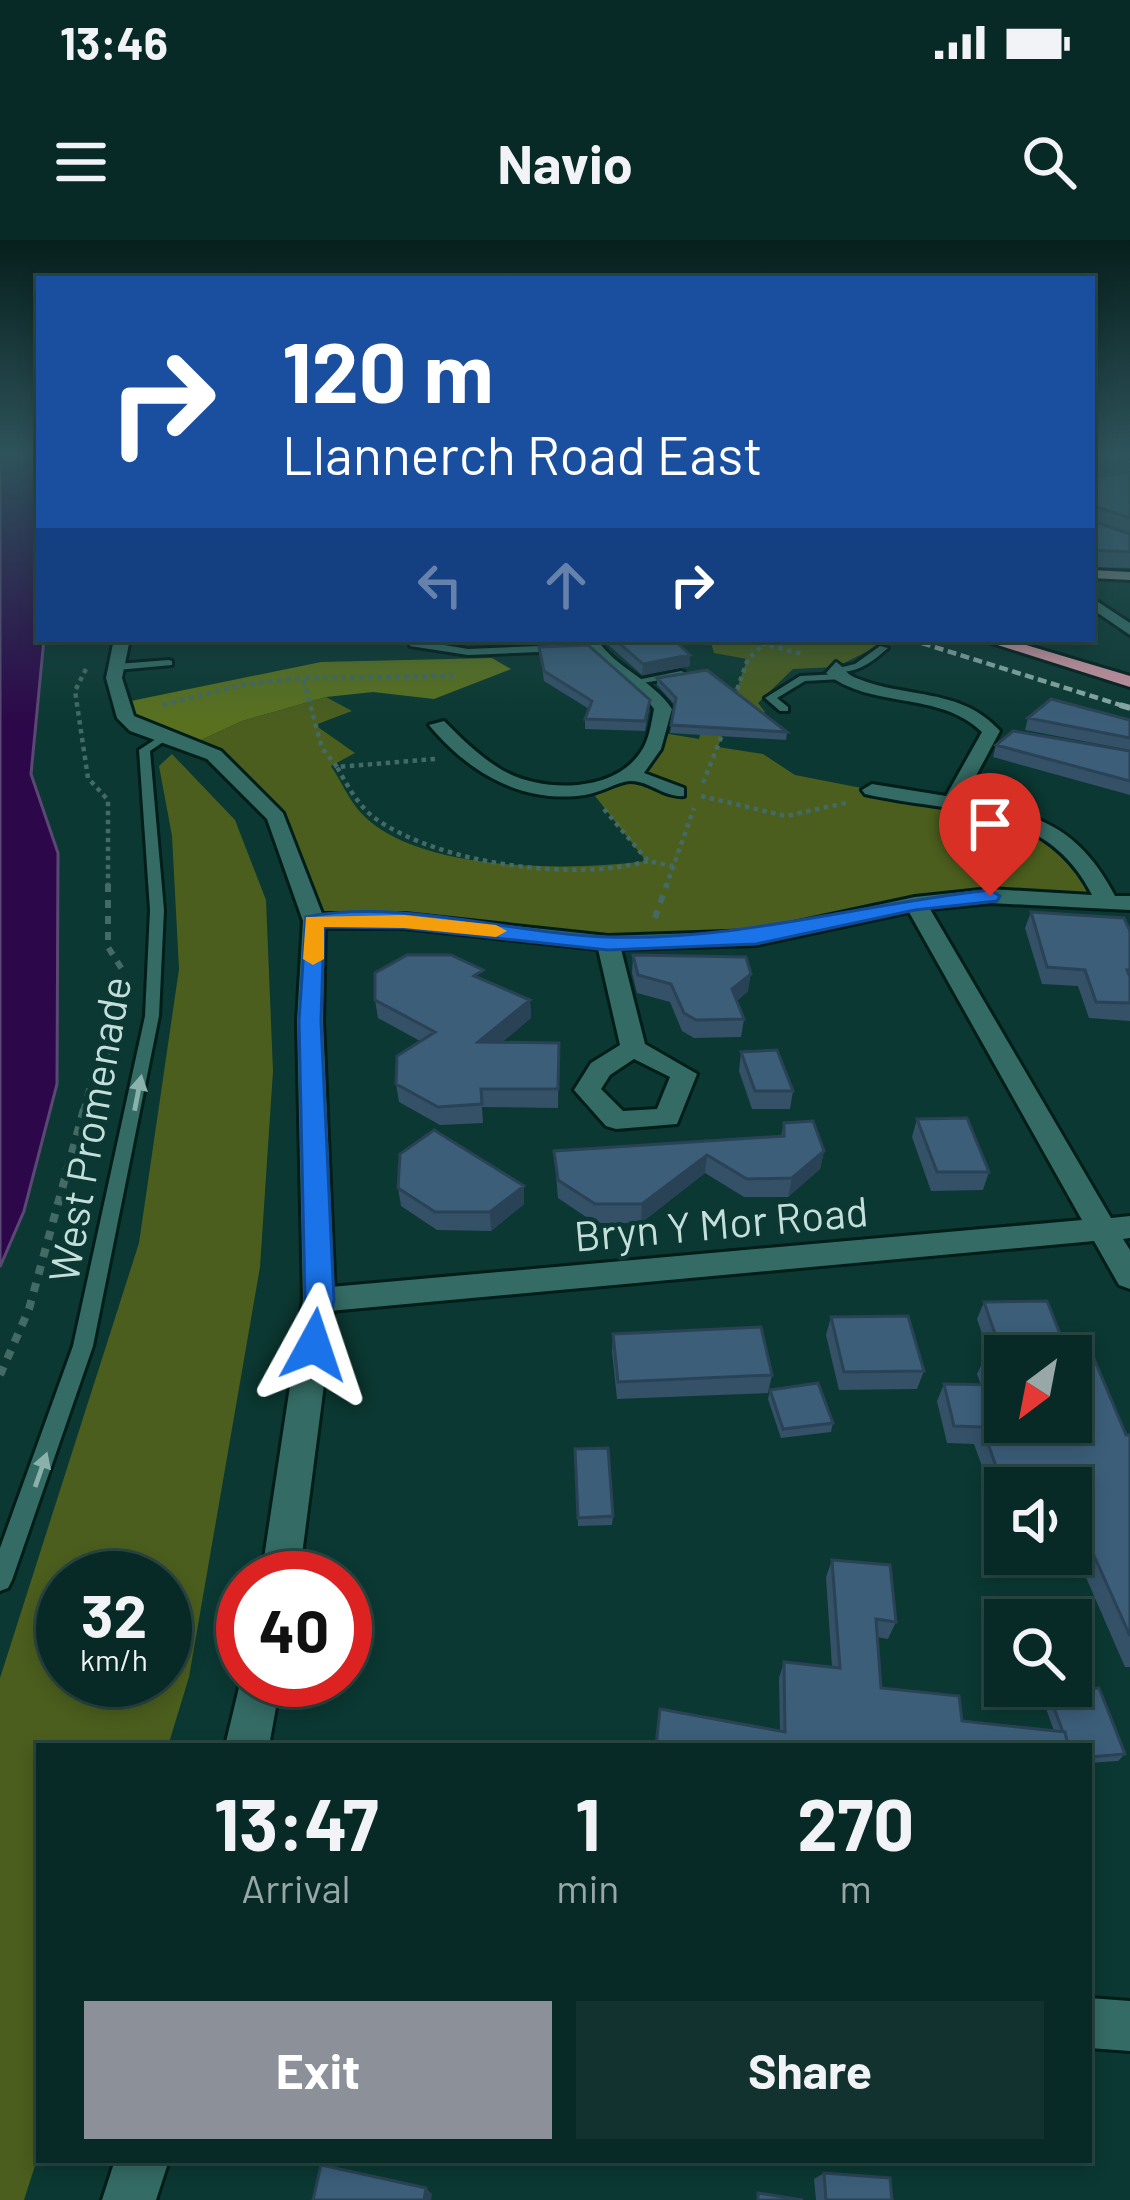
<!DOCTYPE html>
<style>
body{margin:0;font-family:Barlow,sans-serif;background:#11322e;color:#f1f3f6;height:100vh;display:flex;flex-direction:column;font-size:45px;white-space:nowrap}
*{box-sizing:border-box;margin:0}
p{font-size:39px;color:#98a7a7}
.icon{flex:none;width:66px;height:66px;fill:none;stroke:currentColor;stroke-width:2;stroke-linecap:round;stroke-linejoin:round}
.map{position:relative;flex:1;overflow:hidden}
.panel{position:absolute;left:36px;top:1503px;width:1056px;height:420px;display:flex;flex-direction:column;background:#082a26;border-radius:0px;box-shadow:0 6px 18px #0003,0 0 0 3px #294643}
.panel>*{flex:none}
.hud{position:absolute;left:36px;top:36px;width:1059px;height:366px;border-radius:0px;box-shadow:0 6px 18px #0003,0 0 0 3px #294643;background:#1a4fa0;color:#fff;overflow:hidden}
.needle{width:78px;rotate:212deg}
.buttons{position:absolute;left:984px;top:1095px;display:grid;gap:24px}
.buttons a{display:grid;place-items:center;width:108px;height:108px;border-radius:0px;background:#082a26;box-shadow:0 6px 18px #0003,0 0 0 3px #294643;font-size:60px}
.speed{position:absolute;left:36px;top:1311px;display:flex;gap:24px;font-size:60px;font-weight:700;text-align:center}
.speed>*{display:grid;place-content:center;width:156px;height:156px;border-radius:50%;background:#082a26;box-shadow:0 6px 18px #0003,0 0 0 3px #294643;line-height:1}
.speed small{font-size:30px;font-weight:400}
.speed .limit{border:18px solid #d22;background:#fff;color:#111}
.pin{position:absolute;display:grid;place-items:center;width:102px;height:102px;color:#fff;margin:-123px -51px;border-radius:50% 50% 50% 0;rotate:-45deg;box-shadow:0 0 12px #0007}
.pin .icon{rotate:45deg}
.me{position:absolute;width:132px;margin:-66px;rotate:5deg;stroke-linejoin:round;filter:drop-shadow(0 0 9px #0008)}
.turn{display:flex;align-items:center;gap:42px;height:252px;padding:0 48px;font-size:54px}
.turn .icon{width:156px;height:156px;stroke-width:2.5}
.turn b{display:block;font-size:84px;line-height:102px}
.lanes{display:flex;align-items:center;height:114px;padding:0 48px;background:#0003;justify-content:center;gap:60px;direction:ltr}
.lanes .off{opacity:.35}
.eta{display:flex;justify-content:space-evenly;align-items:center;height:204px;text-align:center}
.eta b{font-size:72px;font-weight:700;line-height:84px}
.action{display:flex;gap:24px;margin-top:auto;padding:24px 48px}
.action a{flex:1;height:138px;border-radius:0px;background:#8c9099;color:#fff;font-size:48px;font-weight:700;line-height:138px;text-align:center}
.action a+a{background:#11322e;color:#f1f3f6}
.status{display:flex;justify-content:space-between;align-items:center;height:84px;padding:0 60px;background:#082a26;direction:ltr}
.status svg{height:33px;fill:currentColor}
header{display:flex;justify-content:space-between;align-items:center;height:156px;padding:0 48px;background:#082a26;font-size:54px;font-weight:700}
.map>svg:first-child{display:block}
</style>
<div class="status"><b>13:46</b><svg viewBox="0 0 49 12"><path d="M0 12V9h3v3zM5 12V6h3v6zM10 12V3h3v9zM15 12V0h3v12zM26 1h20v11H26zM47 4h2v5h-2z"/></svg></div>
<header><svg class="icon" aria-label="menu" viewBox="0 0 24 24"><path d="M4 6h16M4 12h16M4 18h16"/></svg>Navio<svg class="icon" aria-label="search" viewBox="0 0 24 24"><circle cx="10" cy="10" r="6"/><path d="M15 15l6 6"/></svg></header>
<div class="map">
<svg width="1130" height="1960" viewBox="0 0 1130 1960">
<rect width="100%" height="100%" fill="#0b3832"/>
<path fill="#4b5e1d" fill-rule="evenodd" d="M710,399h182l-56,28 -43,2 -35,34 7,9 -22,20 -19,-1 -6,16 45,7 32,21 225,44 35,15 52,67 -117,-5 -234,42 -148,5 -203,-22h-91c-27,-73 -46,-142 -124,-176l52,-24 84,-24 26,14 -37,14 40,28 -24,13c10,15 18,34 30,47 55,60 212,58 285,48l-58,-74 45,-12 24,-43 42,7 4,-17 25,-6 19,-57 -33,-6z
M172,514l63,66 31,80 7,171 -13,196 -71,410 -21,69h-129v407l-15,47h-24v-522l139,-435 40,-274 -7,-133 -13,-70zM165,1338v102h-102v-102z"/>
<path fill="#59711e" d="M492,418l19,11 -77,30 -61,-7 -47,5 -84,24 -52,24 -54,-18 -15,-24 200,-41z"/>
<path fill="#2c0749" stroke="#5a4874" stroke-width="3" d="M0,212h39v187h5l-13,135 27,79 -1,231 -33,127 -24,56z"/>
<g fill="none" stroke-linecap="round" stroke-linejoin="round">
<g stroke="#011d1a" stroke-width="6">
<path id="service" d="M409,399l59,10 120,-5 5,3 -5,3 -120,5 -58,-9z
M880,406l8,2c-17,15 -35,29 -58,22l25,-6z
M169,420l3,1v4l-55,5 -5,-3 5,-3z
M681,431l3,1v4l-47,8 -5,-3z
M840,434l3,1v4l-38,2 -28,17 11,9v4h-8l-15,-13 35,-22z
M162,495l5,3 -1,2 -16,11 14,159 -5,106 -66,330 -81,234 -4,8 -8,3v-43l73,-202 72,-330 5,-106 -11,-160z"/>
</g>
<g stroke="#011d1a" stroke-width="6">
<path id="minor" d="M1092,358l38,25v12l-38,-26z
M581,399h16c19,30 55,40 75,70l-11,40 -17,24 40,15v8c-19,2 -36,-16 -54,-15 -13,1 -30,12 -45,14 -63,9 -116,-22 -156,-70l15,-4c18,18 36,36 58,49 38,22 110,24 138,-17 9,-12 11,-29 14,-44 -19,-29 -54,-39 -73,-70z
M836,422c11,7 8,11 20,16 50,21 105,9 144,53l-37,69c75,14 115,26 152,96h15v14l-140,-7 -60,6 181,309 19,-2v22l-7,1 7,11v39l-11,-4 -25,-44 -775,71 -11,-3 -5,-9 5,-9 11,-3 763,-68 -173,-308 -153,33 -135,4 24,95 52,30 -20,50 -61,5 -10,-3 -32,-36 17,-27 29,-18 -22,-96 -193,-21h-91l-11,-7 11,-7h91l203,22 148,-5 159,-34 75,-8 102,6c-46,-92 -140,-81 -227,-101l-3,-4 10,-6 74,12 36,-64c-43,-42 -111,-22 -156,-59zM634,819l36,18 -13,32 -34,2 -22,-22 9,-14z
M1089,1758l41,3v50l-41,-3z"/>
</g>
<g stroke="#011d1a" stroke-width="6">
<path id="tertiary" d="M114,399h16l-8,39 12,38 87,35 62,62 42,108 -2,100 12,279 -36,278h-38l42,-278 -6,-279 6,-100 -36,-102 -60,-60 -77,-28 -13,-13 -11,-40z
M243,1431v9h38l-12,66h-44z
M115,1920h54l-13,40h-54z"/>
</g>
<g stroke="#011d1a" stroke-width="6">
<path id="secondary" d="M1092,330l38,2v8l-38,-2z"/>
</g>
<g stroke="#011d1a" stroke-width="6">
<path id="trunk" d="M979,399h27l124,37v11z"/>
</g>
<path stroke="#436a64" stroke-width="4.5" stroke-dasharray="4.5 4.5" stroke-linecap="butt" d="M775,399l-11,5 38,10
M43,401l17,-2
M86,429l-11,22 13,87 20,22v87
M734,458l14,-39 16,-15
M163,465l78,-20 62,-7
M435,519l-98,8c10,18 22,40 39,52 64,45 198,63 272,42
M337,527l-15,-19 -19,-70 153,-2
M703,543l21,-53
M701,556l85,20 64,-14
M604,569l44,52 25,5
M666,647l28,-79"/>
<path stroke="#436a64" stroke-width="6" stroke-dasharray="8 8" stroke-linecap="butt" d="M108,644v63l17,27
M655,678l12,-34
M83,872l10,-37 25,-37"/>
<path stroke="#436a64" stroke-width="8" stroke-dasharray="9 9" stroke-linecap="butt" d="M0,1135l29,-66 55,-200"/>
<use href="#service" fill="#346b64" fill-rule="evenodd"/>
<use href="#minor" fill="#346b64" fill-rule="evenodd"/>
<use href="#tertiary" fill="#346b64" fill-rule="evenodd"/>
<use href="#secondary" fill="#6e7b7c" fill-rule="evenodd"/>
<use href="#trunk" fill="#ce96a4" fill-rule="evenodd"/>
<path stroke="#8aaba6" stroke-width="4.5" stroke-dasharray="9 4.5" stroke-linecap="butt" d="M909,399l221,69"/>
<path stroke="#8aaba6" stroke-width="6" stroke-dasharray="12 6" stroke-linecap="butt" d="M1120,465l10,3"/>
</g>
<path fill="#345168" d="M1092,212h38v19l-37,5v2l37,-6v96l-38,-1z
M602,399h71l17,16v11l-48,9z
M539,407l110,63 -4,21 -60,-2v-10l4,-10 -45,-28z
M657,438l130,54 -1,8 -116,-7 5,-28 -18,-20z
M1028,478l102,2v30l-105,-20z
M996,505l134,6v44l-137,-38z
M1031,672l99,19v90l-41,-3 -11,-32 -36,-2 -17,-56z
M633,715l115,36 -11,10 7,18 -3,18 -47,1 -12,-7 -12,-29 -33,-9 -5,-20z
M484,740l46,20 1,18 -30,25h58l-1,65 -76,-1 1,16 -43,2 -41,-23 -3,-18 24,-43 -42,-23 -3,-18z
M741,812l52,39 -3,18h-38l-13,-38z
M917,879l72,53 -6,18 -52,1 -19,-54z
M784,883l40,28 -4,18 -32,28h-44l-39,-24 -64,50h-46l-37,-25 -4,-47 227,-15z
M524,946v18l-33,27 -54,-1 -36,-24 -3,-18z
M984,1062l82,47 60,86h4v232h-5l-54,-124v-55h-66v11l-11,1 -20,-56 -27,-1 -10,-42 7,-17 37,1 -4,-11 8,-17h5l-13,-38z
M831,1077l93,54 -7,18 -78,1 -13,-55z
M613,1094l159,41 -4,18 -151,6 -5,-47z
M770,1150l63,33 -2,9 -50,6 -13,-39z
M575,1209l38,67 -1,9 -34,1z
M832,1320l64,62 -8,17 -11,-2 4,51 81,33 92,10 -11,-31 5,-8 77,62 -7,7 -29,2v-17h-434l125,-15 -1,-53 5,-16 48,5 -6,-90z
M824,1933l68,27h-76l-2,-21z"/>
<path fill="#2a4255" d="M1130,217l-1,14 -37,5 3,-13z
M690,415v11l-48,9 1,-11z
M751,734l-3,17 -18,16 2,-18z
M530,760l1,18 -51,43 -2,-19z
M824,911l-4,18 -32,28 4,-19z
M707,915l-2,18 -64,50 1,-19z
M524,946v18l-33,27 -1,-19z
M426,1948l6,6 -1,6h-7z"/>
<path fill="#3c5e79" stroke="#2a4255" stroke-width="3" fill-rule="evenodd" d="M1092,212h38v5l-35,6 -2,15 37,-6v46l-36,-12 1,16 35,12v18l-38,-2z
M614,399h59l17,16 -47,9z
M588,405l62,55 -5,21 -60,-2 7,-18 -48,-30 -5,-24z
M707,430l80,62 -116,-7 5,-27 -19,-20z
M1051,459l79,21v18l-102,-20z
M1013,491l117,20v30l-134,-36z
M1031,672l93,6 6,13v39h-3l3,7v26l-34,-1 -11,-32 -38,-3z
M407,715h44l32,15 -9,6 56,24 -52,42 81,1 -1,46h-77l1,15 -44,3 -42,-23 1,-28 38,-24 -60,-32v-27z
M633,715l113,2 5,17 -19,15 12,30 -48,1 -12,-7 -13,-29 -33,-9z
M777,810l16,41h-38l-14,-39z
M967,878l22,54h-52l-20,-53z
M813,881l11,30 -32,27 -45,1 -40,-24 -65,49h-47l-37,-24 -4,-29 230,-15v-13z
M434,890l90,56 -34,26h-55l-37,-24 2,-34z
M1047,1061l19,48h24l36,86h4v201l-59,-132v-16h-7l-3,-7 -59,2 -20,-56 -28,-1 -10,-42 50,1 -9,-28h18l-19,-55zM1005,1116h66v66h-66z
M908,1076l16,55 -80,1 -13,-55z
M761,1087l11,48 -154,7 -5,-48z
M818,1143l15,40 -50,6 -13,-39z
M608,1208l5,68 -35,2 -3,-69z
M832,1320l58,5 6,57 -20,-3 5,69 78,8 3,25 103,11 3,14h-412l4,-37 125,23 -1,-70 56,6z
M1099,1448l26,66 -36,3v-11h-21l-3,-14h-2l-15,-40z
M549,1503l46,3h-46z
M321,1925l105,23 -2,12h-111z
M824,1933l66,5 2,22h-66z
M758,1953l45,7h-45z"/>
<defs><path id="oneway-solid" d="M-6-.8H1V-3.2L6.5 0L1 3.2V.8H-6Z" transform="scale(3)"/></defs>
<g fill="#8ab1ab">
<use href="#oneway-solid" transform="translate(138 853) rotate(-79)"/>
<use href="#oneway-solid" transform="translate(41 1230) rotate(-71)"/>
</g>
<linearGradient id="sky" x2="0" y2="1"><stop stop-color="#061f1c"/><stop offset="0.44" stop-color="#2e535a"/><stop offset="1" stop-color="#2e535a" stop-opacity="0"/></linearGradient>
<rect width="1130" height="486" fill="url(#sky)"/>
<path fill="#1a73e8" stroke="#114b97" stroke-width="3" d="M990,650l10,6 -3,5 -82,9 -159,34 -148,6 -204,-22 -80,-1 -3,94 13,279 -10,53h-21l-4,-8 6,-45 -6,-279 7,-104c94,-19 207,17 302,20 130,4 253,-33 382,-47z"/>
<path fill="#f59e0b" d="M404,675l92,10 11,6 -11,6 -92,-9 -80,-1v32l-11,6 -10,-6 3,-42z"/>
<g text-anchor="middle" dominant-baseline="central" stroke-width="9" stroke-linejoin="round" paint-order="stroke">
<g font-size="42" fill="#c4dfda" stroke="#0b3832">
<text transform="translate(88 889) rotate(-80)">West Promenade</text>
<text transform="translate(721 982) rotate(-5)">Bryn Y Mor Road</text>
</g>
</g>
</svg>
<div class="buttons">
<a><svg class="needle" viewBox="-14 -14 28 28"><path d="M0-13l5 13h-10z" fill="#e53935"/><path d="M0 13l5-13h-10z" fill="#98a7a7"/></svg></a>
<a><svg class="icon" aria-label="sound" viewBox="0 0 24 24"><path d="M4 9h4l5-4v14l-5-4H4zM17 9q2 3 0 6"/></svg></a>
<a><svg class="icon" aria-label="search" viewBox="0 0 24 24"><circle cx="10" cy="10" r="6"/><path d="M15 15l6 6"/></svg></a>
</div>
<div class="speed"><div>32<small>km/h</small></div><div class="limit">40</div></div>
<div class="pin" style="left:990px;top:656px;background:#d93025"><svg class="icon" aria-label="arrive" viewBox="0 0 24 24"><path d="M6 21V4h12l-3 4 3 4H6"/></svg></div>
<svg class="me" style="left:314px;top:1105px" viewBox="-20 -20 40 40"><path d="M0-17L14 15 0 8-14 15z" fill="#1a73e8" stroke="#fff" stroke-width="4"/></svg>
<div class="hud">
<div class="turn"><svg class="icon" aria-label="right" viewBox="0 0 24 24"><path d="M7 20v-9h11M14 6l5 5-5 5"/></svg><div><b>120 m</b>Llannerch Road East</div></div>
<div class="lanes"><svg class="icon off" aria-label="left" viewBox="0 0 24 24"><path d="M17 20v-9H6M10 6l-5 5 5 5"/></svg><svg class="icon off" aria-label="ahead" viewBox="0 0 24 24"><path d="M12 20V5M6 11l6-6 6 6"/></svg><svg class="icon" aria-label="right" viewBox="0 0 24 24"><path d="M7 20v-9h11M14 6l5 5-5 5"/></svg></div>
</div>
<section class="panel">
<div class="eta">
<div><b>13:47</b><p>Arrival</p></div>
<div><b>1</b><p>min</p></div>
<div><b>270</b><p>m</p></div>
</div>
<div class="action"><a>Exit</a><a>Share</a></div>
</section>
</div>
